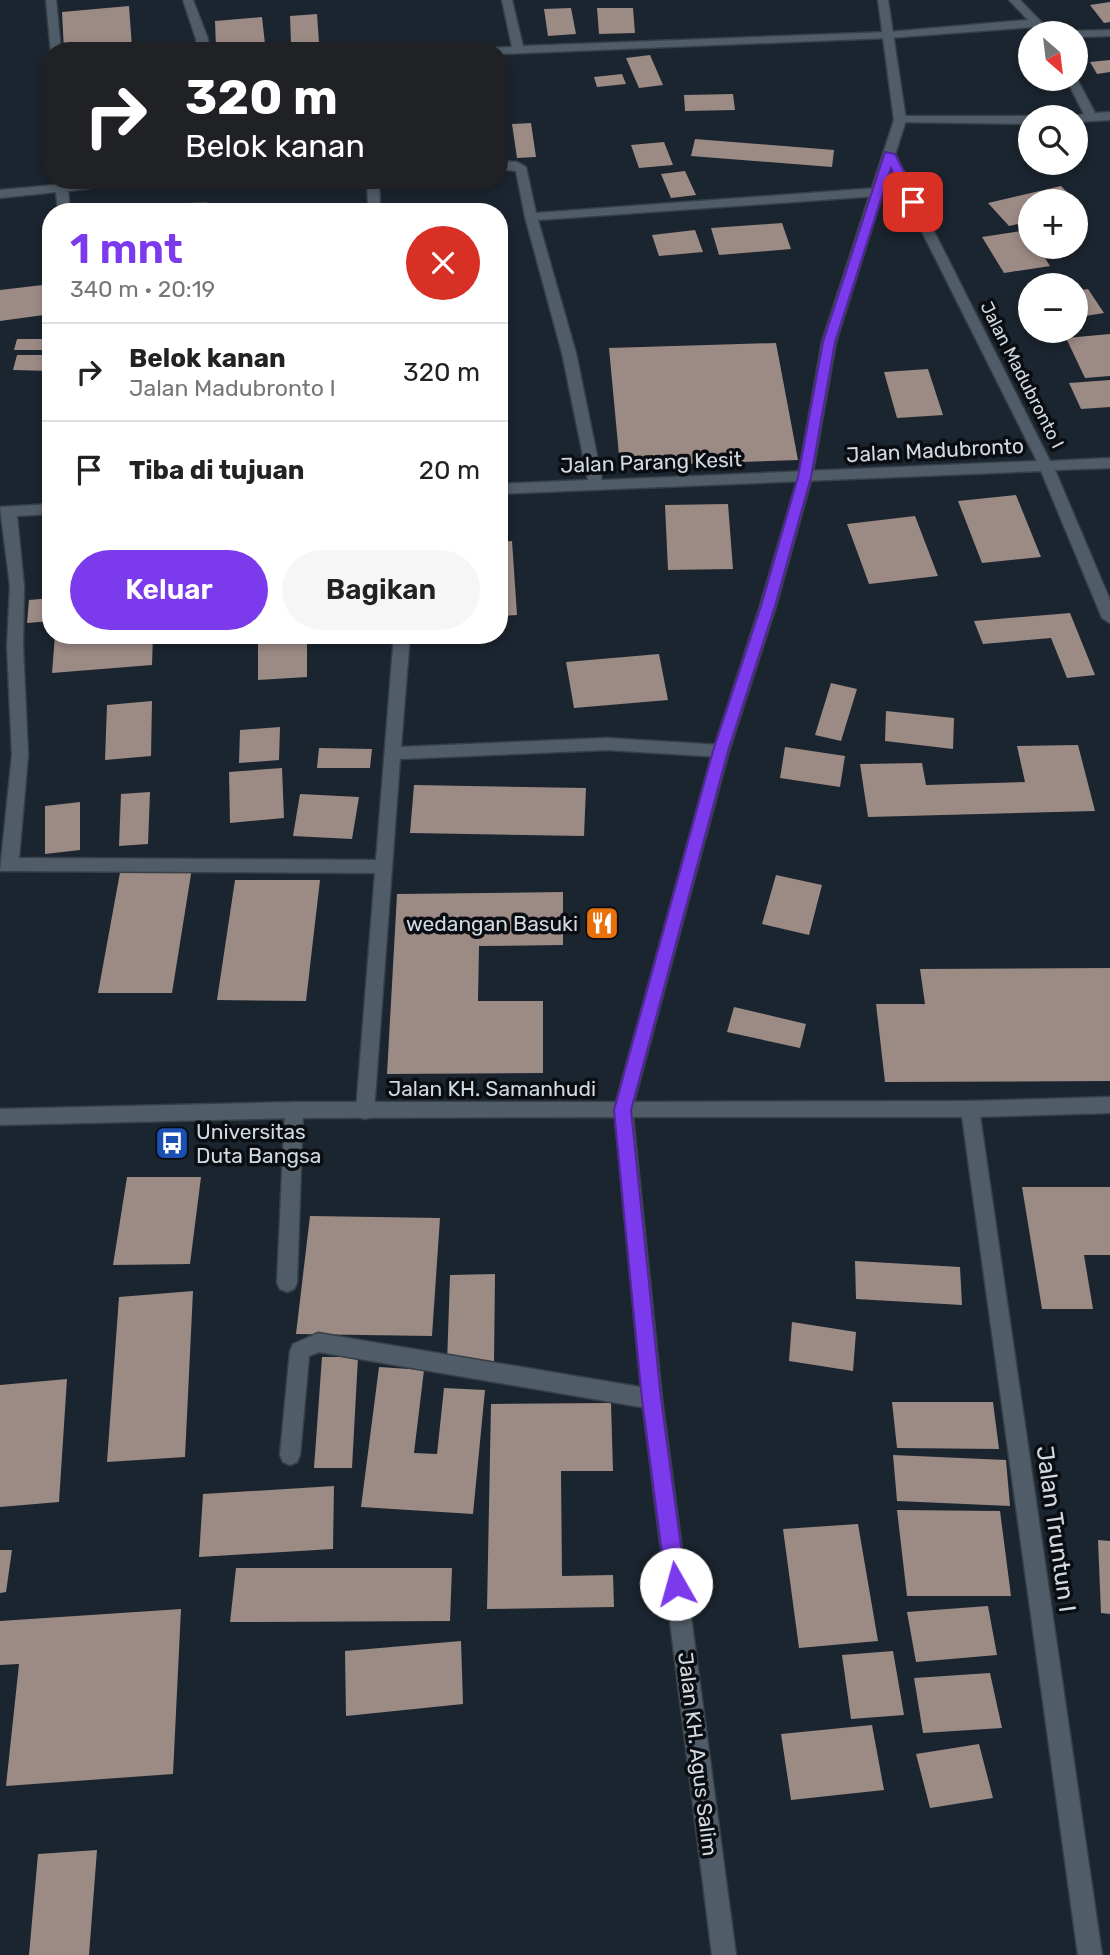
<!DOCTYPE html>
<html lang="id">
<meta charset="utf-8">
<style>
body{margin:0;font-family:Rubik,sans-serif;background:#f6f6f6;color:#222;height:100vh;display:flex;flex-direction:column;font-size:26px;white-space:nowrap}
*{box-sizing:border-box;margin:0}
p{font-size:23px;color:#767676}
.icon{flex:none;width:38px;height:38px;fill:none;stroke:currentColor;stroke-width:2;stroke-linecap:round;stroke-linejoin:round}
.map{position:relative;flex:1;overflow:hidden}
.details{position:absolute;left:42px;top:203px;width:466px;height:441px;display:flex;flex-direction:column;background:#fff;border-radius:28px;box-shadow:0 4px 10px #0003}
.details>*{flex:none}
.guide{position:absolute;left:42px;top:42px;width:466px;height:147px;border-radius:28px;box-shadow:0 4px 10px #0003;background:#202124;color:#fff;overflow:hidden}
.needle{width:46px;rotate:152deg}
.tools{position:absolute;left:1018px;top:21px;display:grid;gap:14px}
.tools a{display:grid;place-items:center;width:70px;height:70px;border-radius:50%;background:#fff;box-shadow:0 4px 10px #0003;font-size:35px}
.pin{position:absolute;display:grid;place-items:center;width:60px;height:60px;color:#fff;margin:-30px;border-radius:14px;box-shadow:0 4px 10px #0006}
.me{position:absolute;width:77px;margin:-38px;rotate:353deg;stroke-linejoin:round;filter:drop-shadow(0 0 5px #0008)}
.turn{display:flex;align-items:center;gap:24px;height:147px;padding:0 28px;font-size:32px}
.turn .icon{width:91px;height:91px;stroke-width:2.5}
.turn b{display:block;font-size:49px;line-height:60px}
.round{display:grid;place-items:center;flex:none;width:74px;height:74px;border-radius:37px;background:#f6f6f6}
.head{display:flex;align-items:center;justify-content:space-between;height:119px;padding:0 28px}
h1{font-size:42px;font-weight:600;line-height:52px;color:#7c3aed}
.button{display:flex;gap:14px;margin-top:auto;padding:14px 28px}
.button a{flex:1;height:80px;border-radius:42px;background:#7c3aed;color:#fff;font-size:28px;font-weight:600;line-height:80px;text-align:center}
.button a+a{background:#f6f6f6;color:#222}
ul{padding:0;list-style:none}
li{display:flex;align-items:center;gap:21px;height:98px;padding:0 28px;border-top:2px solid #e0e0e0}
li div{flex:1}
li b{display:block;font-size:26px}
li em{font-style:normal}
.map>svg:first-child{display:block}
</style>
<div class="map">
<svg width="1110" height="1955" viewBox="0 0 1110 1955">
<rect width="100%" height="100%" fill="#1b252f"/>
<path fill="#9c8a85" d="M1110,2v20l-6,1 -14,-18z
M129,6l3,41 -68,4 -2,-39z
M571,8l5,26 -28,2 -4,-27z
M597,8h36l2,25 -36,1z
M317,14l2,29 -28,1 -1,-28z
M262,17l3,27 -49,4 -1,-27z
M650,55l13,30 -24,3 -13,-30z
M1110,60v12l-13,2 -7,-12z
M499,74h4l2,30h-6z
M622,74l4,10 -29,3 -3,-10z
M733,94l2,16 -50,1 -1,-16z
M500,122l6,26 -7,1z
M531,123l5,34 -19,1 -5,-34z
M695,139l139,11 -2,17 -141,-11z
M664,142l9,23 -34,3 -8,-23z
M685,171l11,24 -25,3 -10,-24z
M1061,186l15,15h-45v20l-22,5 -21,-23z
M782,223l9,26 -72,6 -8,-27z
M695,230l8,22 -44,4 -7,-21z
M1027,230l4,6v11h7l12,19 -46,7 -22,-36z
M51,284v30l-51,7v-31z
M1088,289l16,24 -19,3 -9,-12v-13z
M1110,334v42l-25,2 -19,-40z
M17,339h34v11h-37z
M776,343l22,117 -178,6 -11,-118z
M17,355h34v16l-38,-1z
M928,369l15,46 -46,3 -13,-46z
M1110,380v27l-29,2 -12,-26z
M1016,495l25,62 -59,6 -24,-62z
M728,504l5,65 -65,1 -3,-65z
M915,516l23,60 -69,8 -22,-60z
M512,541l5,74 -18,1v-74z
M51,598v23l-24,2 2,-23z
M1070,613l25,62 -28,3 -16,-40 -68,6 -9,-23z
M55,635h98l-1,30 -100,8z
M258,635h49v42l-49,3z
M659,654l9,46 -94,8 -8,-46z
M831,683l26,6 -16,52 -26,-6z
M152,701l-1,55 -46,4 2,-55z
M886,711l68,7 -1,31 -68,-8z
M280,727l-1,33 -40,3 1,-33z
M1078,745l17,66 -227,6 -8,-53 62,-1 4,22 99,-3 -8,-36z
M785,747l60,9 -5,31 -60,-9z
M319,748l53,1 -2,19h-53z
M282,768l2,50 -54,5 -1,-51z
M414,785l172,3 -2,48 -174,-3z
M150,792l-2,52 -29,2 2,-52z
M300,794l59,3 -7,42 -59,-3z
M80,802v48l-35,4v-48z
M121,867l71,1 -20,125h-74z
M776,875l46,10 -13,50 -47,-11z
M235,880h85l-14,121 -89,-1z
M563,892v53l-84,1 -1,55h65v72l-156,1 10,-180z
M1110,968v113l-225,1 -9,-78h49l-5,-35z
M734,1007l72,17 -6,24 -73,-16z
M127,1177h74l-11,87 -77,1z
M1022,1187h88v68h-26l9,54h-51z
M310,1216l130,2 -8,118 -136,-2z
M855,1261l105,6 2,38 -106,-6z
M495,1274l-1,89 -47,1 3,-89z
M193,1291l-8,166 -78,5 12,-165z
M792,1322l64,10 -3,39 -64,-10z
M322,1357h36l-6,111h-38z
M379,1367l45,3 -10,83 23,1 7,-66 41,2 -12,124 -112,-7z
M67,1379l-8,123 -59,5v-122z
M892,1402h101l6,47 -102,-1z
M611,1403l2,68h-52l1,105 51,-1 1,32 -127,2 4,-205z
M893,1455l113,5 4,46 -113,-5z
M334,1486l-1,63 -134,8 4,-63z
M897,1510l103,1 11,85h-104z
M858,1524l20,117 -79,7 -16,-119z
M1098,1540l12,1v73l-9,-1z
M0,1550h12l-6,42 -6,1z
M236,1568h216l-2,53 -220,1z
M988,1606l9,49 -81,7 -9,-50z
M181,1609l-8,165 -167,12 13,-122 -19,1v-44z
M461,1641l2,63 -117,12 -1,-65z
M893,1651l11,64 -53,4 -9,-64z
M990,1673l12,55 -79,5 -9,-55z
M872,1725l12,65 -93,10 -10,-66z
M979,1744l14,54 -63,10 -14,-54z
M97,1850l-8,105h-60l9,-101z"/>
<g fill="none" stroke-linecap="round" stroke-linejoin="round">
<g stroke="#373f47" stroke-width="3">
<path id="service" d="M91,180h34l-6,4 -58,8 -6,-4 6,-4z
M294,1102l7,2 2,6 -6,173 -3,6 -7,3 -7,-3 -3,-6 8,-173 2,-6z"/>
</g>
<g stroke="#373f47" stroke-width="3">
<path id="minor" d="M46,0h10l5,51h-10v2z
M183,0h10l15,39 1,12h-12l-1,-12z
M502,0h10l11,46 365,-14 140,-12 -19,-20h11l32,33h-12l-6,-6 -146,11 -389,16v-3h-17l5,-3 25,-1z
M1110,30v6l-34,1v-4h-5l5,-2z
M1076,77l19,36 15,-1v8l-34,2v-5h-5l13,-3 -18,-35z
M900,116h131l3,1h-3v7l-135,-2 -2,-2z
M889,150l6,4 155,307 60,-3v10l-55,2 55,130v23l-8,-5 -61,-147 -542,23v-10l89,-4 -26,-127 -37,-136 -9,-46 -17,-2v-8l18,1 9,5 10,46 341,-25 6,4 -6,4 -339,24 38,133 26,127 435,-19 -154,-307z
M55,180h12l3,32h-12l-2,-20 -56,6v-8l55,-5z
M367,180h12l1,25 -8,7h-15l11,-8z
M204,203l38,9h-104l6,-4z
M51,504v10l-34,2 7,70 -1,60 5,109 -9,103 357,2 18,-225h16l-9,112 206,-9 114,7 8,6 -8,6 -114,-7 -207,9 -26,352 -2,6 -7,2 -7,-2 -2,-6 19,-238 -375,-2 12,-116 -5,-109 3,-60 -10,-79z
M970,1101l6,2 3,6 123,846h-24l-117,-846 3,-6z
M318,1333l334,56 7,3 3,7 -3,7 -7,3 -333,-57 -10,4 -9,99 -3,7 -7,3 -7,-3 -3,-7 10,-104 3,-7z"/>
</g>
<g stroke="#373f47" stroke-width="3">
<path id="secondary" d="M878,0h10l18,120 -70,222 -24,135 -36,129 -47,145 -95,351 336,-1 140,-4v16l-140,4h-337l29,282 74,556h-24l-70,-556 -27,-282 -321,1 -294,7v-16l294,-7h322l97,-351 47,-145 38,-129 24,-135 72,-222z"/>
</g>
<use href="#service" fill="#505c67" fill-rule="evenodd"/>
<use href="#minor" fill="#505c67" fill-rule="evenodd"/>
<use href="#secondary" fill="#505c67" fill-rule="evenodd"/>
</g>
<path fill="#7c3aed" stroke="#51269a" stroke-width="2" d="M885,152l10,2 24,48 -10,2 -18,-36 -56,174 -24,135 -36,129 -47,145 -97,359 30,289 25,185 -3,7 -7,3 -7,-3 -3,-7 -24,-185 -28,-289 99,-359 48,-145 37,-129 25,-135z"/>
<defs>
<g id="restaurant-square" transform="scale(1.75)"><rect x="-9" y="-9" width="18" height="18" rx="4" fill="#e8710a" stroke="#0a0e12"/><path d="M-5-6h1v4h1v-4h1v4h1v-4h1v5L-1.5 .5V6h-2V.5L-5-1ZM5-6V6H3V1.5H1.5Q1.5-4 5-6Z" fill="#fff"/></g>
<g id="bus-square" transform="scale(1.75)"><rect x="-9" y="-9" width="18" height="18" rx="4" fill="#1a4fb4" stroke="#0a0e12"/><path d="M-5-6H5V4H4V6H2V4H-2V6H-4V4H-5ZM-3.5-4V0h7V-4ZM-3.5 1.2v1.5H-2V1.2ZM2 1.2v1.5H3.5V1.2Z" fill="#fff"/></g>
</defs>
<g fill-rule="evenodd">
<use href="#restaurant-square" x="602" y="923"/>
<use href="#bus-square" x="172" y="1143"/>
</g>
<g text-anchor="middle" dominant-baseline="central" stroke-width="7" stroke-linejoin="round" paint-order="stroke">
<g font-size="18" fill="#d3d9e0" stroke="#0a0e12">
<text transform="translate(1022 375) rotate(63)">Jalan Madubronto I</text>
</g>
<g font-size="21" fill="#d3d9e0" stroke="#0a0e12">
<text transform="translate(935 450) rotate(-3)">Jalan Madubronto</text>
<text transform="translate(651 462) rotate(-2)">Jalan Parang Kesit</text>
<text x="492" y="1088">Jalan KH. Samanhudi</text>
<text transform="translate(698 1754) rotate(83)">Jalan KH. Agus Salim</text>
</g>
<g font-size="21" fill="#d3d9e0" stroke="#0a0e12" text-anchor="end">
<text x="578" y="923">wedangan Basuki</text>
<text x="196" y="1131" text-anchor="start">Universitas<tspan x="196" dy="24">Duta Bangsa</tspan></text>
</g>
<g font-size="24" fill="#d3d9e0" stroke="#0a0e12">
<text transform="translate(1056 1529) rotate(82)">Jalan Truntun I</text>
</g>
</g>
</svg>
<div class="tools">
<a><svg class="needle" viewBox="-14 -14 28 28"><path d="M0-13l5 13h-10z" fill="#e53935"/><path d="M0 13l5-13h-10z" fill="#767676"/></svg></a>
<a><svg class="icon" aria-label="search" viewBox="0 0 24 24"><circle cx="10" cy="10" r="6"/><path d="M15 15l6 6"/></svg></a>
<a>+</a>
<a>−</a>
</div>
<div class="pin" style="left:913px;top:202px;background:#d93025"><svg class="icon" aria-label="arrive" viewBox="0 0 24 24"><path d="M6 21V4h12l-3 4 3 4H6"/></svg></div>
<svg class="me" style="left:676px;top:1584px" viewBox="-20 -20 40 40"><circle r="19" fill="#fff"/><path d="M0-13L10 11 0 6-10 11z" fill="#7c3aed"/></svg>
<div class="guide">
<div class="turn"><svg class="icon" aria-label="right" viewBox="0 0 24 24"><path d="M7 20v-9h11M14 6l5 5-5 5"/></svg><div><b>320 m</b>Belok kanan</div></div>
</div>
<section class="details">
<div class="head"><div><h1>1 mnt</h1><p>340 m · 20:19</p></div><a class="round" style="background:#d93025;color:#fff"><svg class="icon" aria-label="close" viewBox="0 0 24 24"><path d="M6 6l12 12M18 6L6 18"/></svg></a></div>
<ul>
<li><svg class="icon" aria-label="right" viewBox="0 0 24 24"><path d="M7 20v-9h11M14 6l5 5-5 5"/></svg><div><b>Belok kanan</b><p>Jalan Madubronto I</p></div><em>320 m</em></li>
<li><svg class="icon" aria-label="arrive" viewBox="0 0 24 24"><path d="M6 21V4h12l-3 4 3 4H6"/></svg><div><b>Tiba di tujuan</b></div><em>20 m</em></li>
</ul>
<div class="button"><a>Keluar</a><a>Bagikan</a></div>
</section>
</div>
